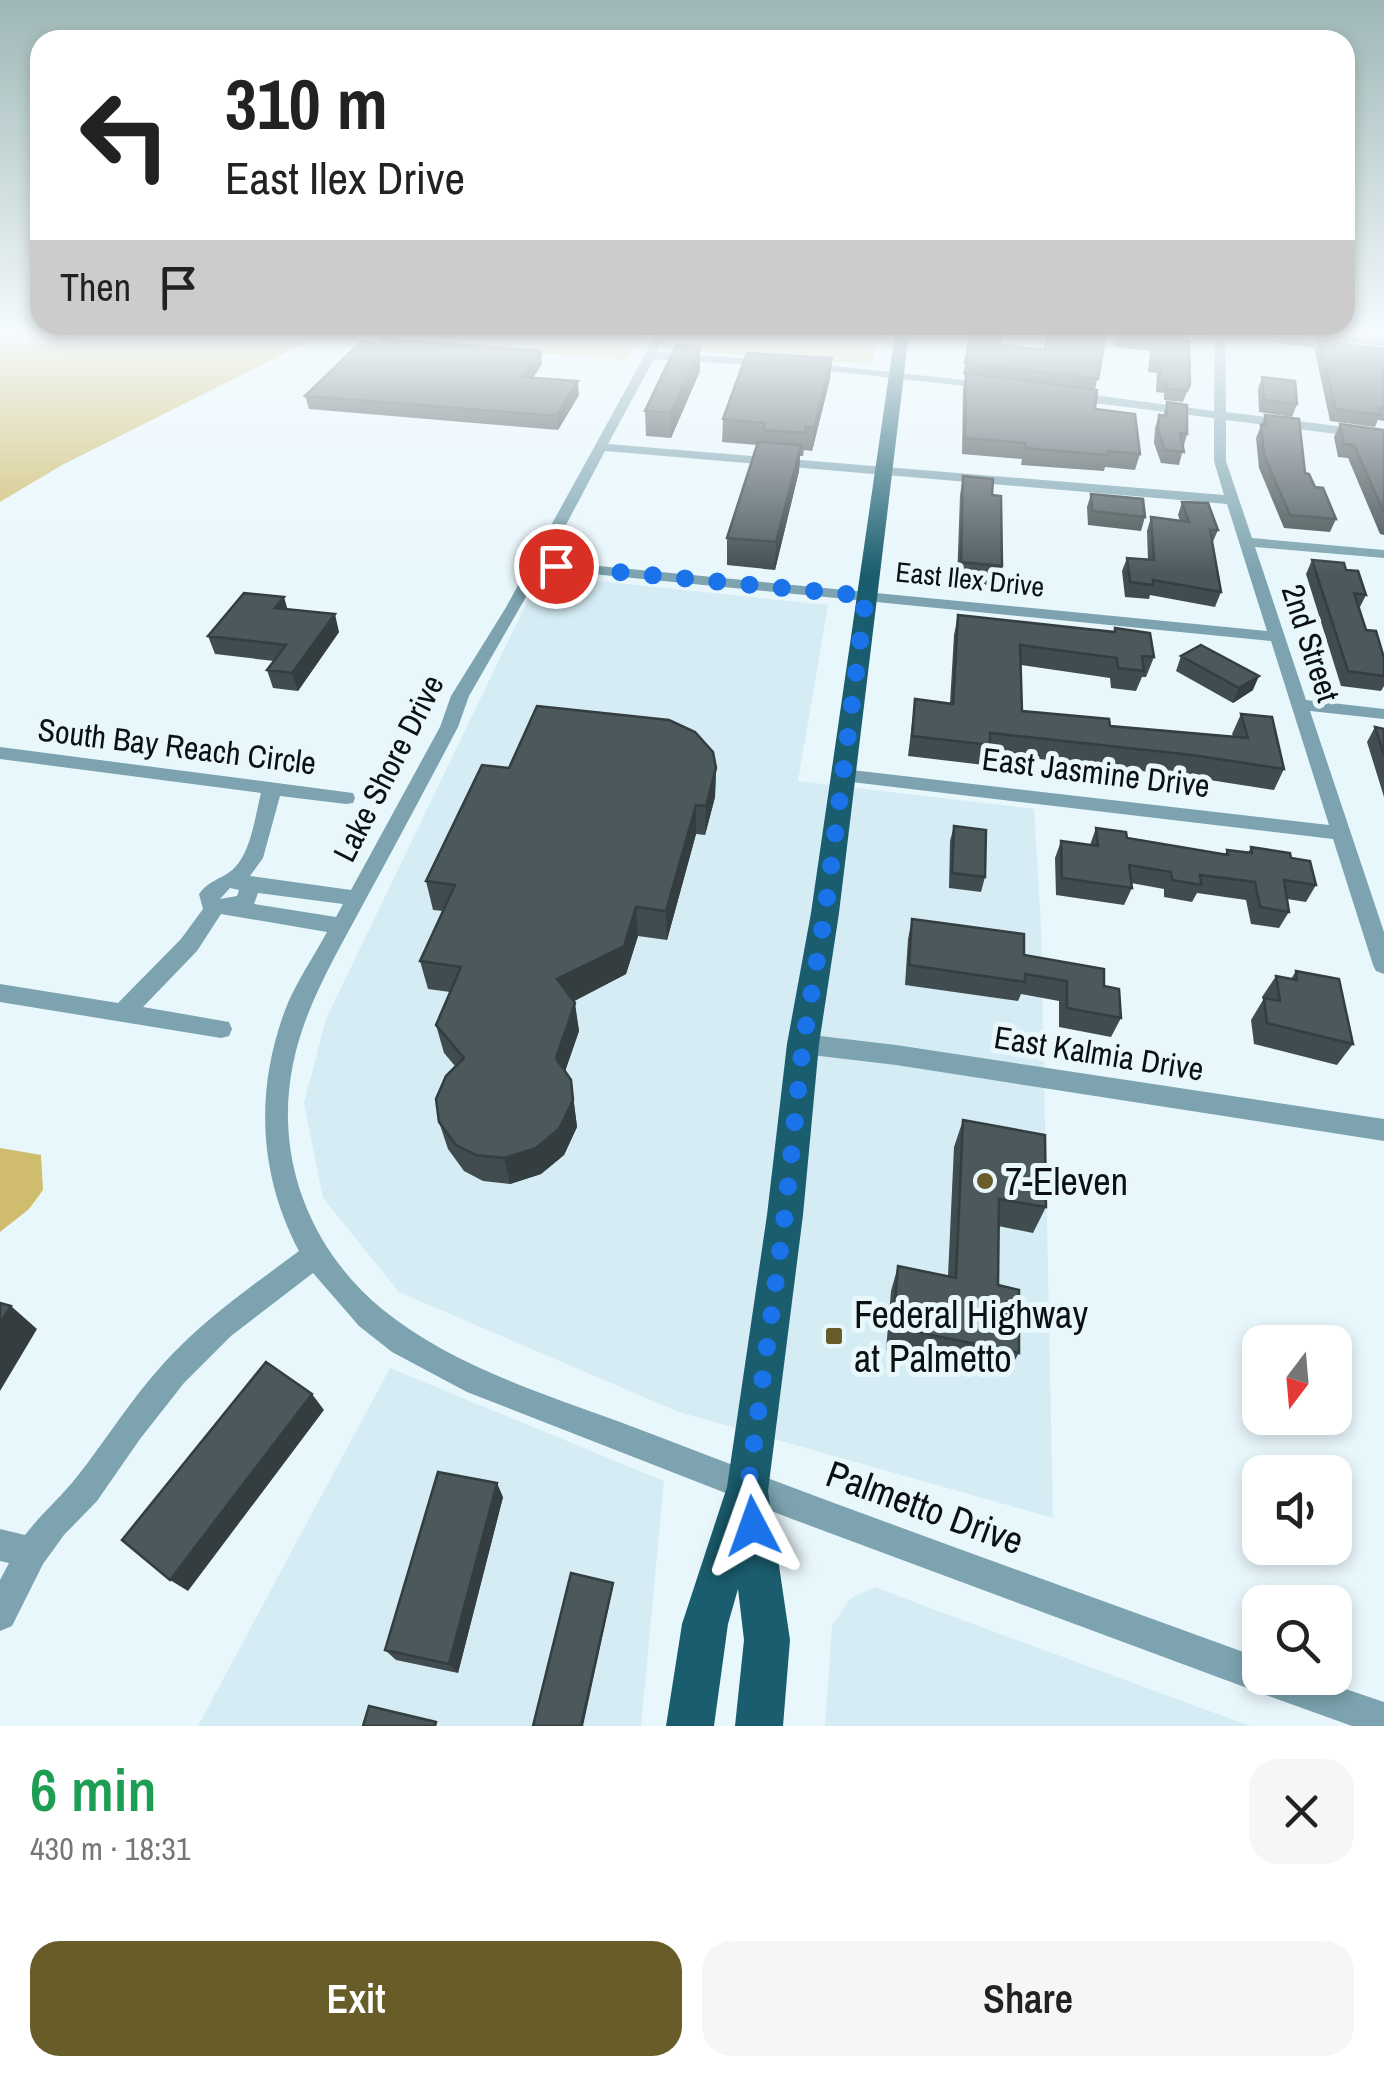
<!DOCTYPE html>
<meta charset="utf-8">
<style>
body{margin:0;font-family:"Archivo Narrow",sans-serif;background:#f6f6f6;color:#222;height:100vh;display:flex;flex-direction:column;font-size:38px;white-space:nowrap}
*{box-sizing:border-box;margin:0}
p{font-size:32px;color:#767676}
.icon{flex:none;width:55px;height:55px;fill:none;stroke:currentColor;stroke-width:2;stroke-linecap:round;stroke-linejoin:round}
.map{position:relative;height:1726px;overflow:hidden}
.side{display:flex;flex-direction:column;background:#fff;flex:1}
.side>*{flex:none}
.banner{position:absolute;left:30px;top:30px;width:1325px;height:305px;border-radius:30px;box-shadow:0 5px 15px #0003;background:#fff;color:#222;overflow:hidden}
.needle{width:65px;rotate:196deg}
.buttons{position:absolute;left:1242px;top:1325px;display:grid;gap:20px}
.buttons a{display:grid;place-items:center;width:110px;height:110px;border-radius:20px;background:#fff;box-shadow:0 5px 15px #0003;font-size:50px}
.pin{position:absolute;display:grid;place-items:center;width:85px;height:85px;color:#fff;margin:-42px;border:5px solid #fff;border-radius:50%;box-shadow:0 2px 10px #0007}
.me{position:absolute;width:110px;margin:-55px;rotate:356deg;stroke-linejoin:round;filter:drop-shadow(0 0 8px #0008)}
.turn{display:flex;align-items:center;gap:35px;height:210px;padding:0 30px;font-size:45px}
.turn .icon{width:130px;height:130px;stroke-width:2.5}
.turn b{display:block;font-size:70px;line-height:85px}
.then{display:flex;align-items:center;height:95px;padding:0 30px;background:#0003;gap:20px;font-size:38px}
.round{display:grid;place-items:center;flex:none;width:105px;height:105px;border-radius:30px;background:#f6f6f6}
.head{display:flex;align-items:center;justify-content:space-between;height:170px;padding:0 30px}
h1{font-size:60px;font-weight:600;line-height:75px;color:#1e9e55}
.primary-button{display:flex;gap:20px;margin-top:auto;padding:20px 30px}
.primary-button a{flex:1;height:115px;border-radius:30px;background:#685c29;color:#fff;font-size:40px;font-weight:600;line-height:115px;text-align:center}
.primary-button a+a{background:#f6f6f6;color:#222}
.map>svg:first-child{display:block}
</style>
<div class="map">
<svg width="1384" height="1726" viewBox="0 0 1384 1726">
<rect width="100%" height="100%" fill="#e8f7fc"/>
<path fill="#d5ecf4" d="M540,575l288,30 -30,176 236,28 7,118 12,591 -374,-106 -280,-120 -76,-94 -19,-95 22,-84z
M390,1368l274,113 -23,245h-443z
M875,1587l52,20 323,119h-425l7,-100 19,-28z"/>
<path fill="#d7cb99" d="M325,333h318l-16,27 -311,-22z
M668,333h211l-7,31 -207,-15 -4,-3z"/>
<path fill="#cfbc6c" d="M0,333h325l-263,132 -62,37z
M0,1148l41,7 2,35 -14,19 -29,23z"/>
<g fill="none" stroke-linecap="round" stroke-linejoin="round">
<path fill="#7ca3af" fill-rule="evenodd" d="M657,333h10l-10,19 111,8 6,3 -6,3 -114,-7 -46,85 616,51 -10,-34v-43l-144,-18 -6,-4 6,-4 144,19 1,-78h10l1,79 158,20v8l-158,-20v41l26,77 132,12v8l-129,-11 51,153 78,9v10l-74,-8 74,221v42l-8,-3 -3,-6 -40,-126 -490,-58 -9,-6 9,-6 486,56 -58,-184 -729,-72 -73,127 -11,31c-30,57 -60,113 -91,170 -39,74 -81,136 -79,224 2,73 37,141 94,188 79,64 181,90 275,127 200,77 402,149 603,222v20h53l71,24v24h-32l-86,-31 -474,-176 -325,-127 -75,-40 -33,-26 -46,-53 -82,63 -47,47 -44,56 -43,62 -33,34 -21,29 -31,62 -12,5v-51l9,-17 -9,-2v-32l25,6c16,-21 35,-37 51,-57 30,-38 55,-79 88,-115 40,-44 88,-77 135,-112 -40,-76 -44,-158 -15,-238 10,-28 29,-55 43,-81l-106,-18 -24,37 -54,56 86,15 3,7 -3,7 -8,2 -221,-36v-18l118,19 63,-64 22,-30 -4,-15c9,-13 22,-15 32,-23 20,-16 24,-55 30,-78l-261,-34v-12l353,46 2,5 -2,5 -7,1 -66,-8 -17,62 -13,18 101,14 89,-163 11,-31 54,-87zM605,451l622,53 40,127 -720,-70zM230,888l9,2 -2,6 -17,3zM258,893l85,11 -7,13 -82,-13z
M807,363l185,20 6,3 -6,3 -189,-21v-4z
M803,1034l93,11 488,74v22l-488,-76 -93,-11 -8,-3 -4,-7 4,-7z"/>
<path fill="#7ca3af" fill-rule="evenodd" d="M1206,333h43l135,16v8z"/>
<path fill="#1a5d6e" fill-rule="evenodd" d="M895,333h14l-70,580 -20,131 -16,171 -35,276 22,149 -7,86h-48l9,-86 -6,-51 -10,35 -14,102h-48l16,-102 45,-137 40,-272 20,-171 24,-131z"/>
</g>
<path fill="#404c4f" d="M971,333l29,12 44,5 2,-17h60l-11,57v19l45,45 -5,16 -30,-3 -1,4 -83,-6 1,-6 -60,-5 1,-65 3,-14h-3z
M1117,333h64l9,51 -7,18 -19,-2v-7l-8,-1 1,-19 -9,-1 2,-21 -35,-4z
M1311,333h73v13l-73,-9z
M1319,340l65,9v72l-6,-1 -3,7 -45,-6 -15,-70z
M378,345l164,19 -9,14 46,17 -21,35 -249,-21 -4,-13z
M700,347v24l-29,67 -25,-2 -1,-25z
M1262,377l35,27 -5,13 -33,-5 -1,-23z
M830,379l-18,72 -8,-1 -1,6h-3l-1,15 -24,99 -48,-5v-27l30,-93 -35,-3 1,-23z
M1167,402l20,32 -8,31 -18,-2 -7,-20 1,-15 4,-13 4,1z
M1265,415l71,104 -6,13 -46,-4 -25,-60 -3,-30z
M1340,424l44,6v105l-4,-1 -32,-76 -10,-1 -4,-20z
M963,476l29,19 10,71 -4,20 -41,-4 3,-87z
M1091,494l54,23 -4,14 -53,-6 -1,-18z
M1182,502l36,28 -6,14 9,48 -6,15 -65,-12 -1,4 -24,-2 -3,-26 5,-13 21,2 -1,-29 4,-14 29,4 -2,-6z
M1312,560l34,10 20,25 -7,14 7,21 18,28v28l-3,5 -40,-5 -35,-112z
M287,609l52,23 -41,59 -25,-3 -6,-18 7,-9 -59,-7 -7,-18z
M958,615l156,17 1,-4 39,29 -8,20h-4l-6,14 -25,-3 -1,-10 -89,-13 1,46 88,15 123,10 -1,-2 9,-20 43,55 -10,21 -90,-14 -196,-23 -4,12 -76,-9 7,-57 35,4 4,-68z
M1181,656l72,34 -20,13 -57,-32z
M1375,727l9,2v68l-17,-55z
M509,768h207l-1,29 -10,38 -9,-1 -29,106 -29,-4 -12,38 -52,27 5,30 -14,40 6,9 6,47 -13,28 -23,19 -31,10 -27,-3 -19,-10 -16,-22 -9,-27 16,-56 -11,-13 -8,-28 14,-33 -22,-3 -8,-28 23,-50 -10,-1 -7,-29z
M954,826l31,51 -4,15 -32,-4 1,-47z
M1096,828l31,10 98,16 2,-4 21,3 3,-6 40,11 25,27 -10,17 -19,-3 2,13 -10,16 -28,-4 -5,-24 -49,-7 -5,9 -28,-5v-8l-33,-6 1,5 -8,17 -68,-10 -1,-37 6,-17 29,4z
M912,919l112,36 80,31 17,32 -10,19 -52,-10v-26l-38,-7 -3,7 -113,-16 3,-46z
M1296,971l57,73 -16,21 -83,-21 -3,-24 12,-20 -1,-3 14,-21 15,3z
M963,1120l83,87 -13,26 -35,-7v59l21,68 -13,22 -120,-25 5,-59 7,-25 50,10 6,-129z
M503,1497l-45,176 -62,-13 -11,-10z"/>
<path fill="#343e40" d="M700,347v24l-29,67v-25z
M541,351l1,13 -18,27 -2,-14z
M832,358l-2,21 -18,72 2,-23z
M578,381l1,14 -21,35 -1,-14z
M801,445l-2,26 -24,99 1,-28z
M284,597l5,17 -14,-6z
M335,614l4,18 -41,59 -6,-18z
M1259,676l-6,14 -20,13 6,-15z
M716,768l-1,29 -10,38 1,-29z
M696,805v29l-29,106 -1,-29z
M636,907l2,29 -12,38 -65,34 -4,-29z
M575,1003l4,28 -19,55 -4,-28z
M571,1080l6,47 -13,28 -23,19 -31,10 -6,-26z
M11,1306l26,23 -37,62v-68z
M312,1394l12,16 -136,181 -18,-11z
M497,1483l6,14 -45,176 -9,-9z
M613,1583v4l-30,139h-2z"/>
<path fill="#4b585c" stroke="#343e40" stroke-width="2.5" d="M971,333h31l-2,12 45,5 3,-17h58l-8,46 -133,-16z
M1118,333h63v7l8,1 1,43 -3,7 -20,-2v-7l-7,-1v-19l-9,-1 2,-21 -35,-4z
M384,339l157,12 -19,26 56,4 -21,35 -252,-20 58,-56 15,5z
M1319,340l65,9v59h-5l2,7 -45,-6z
M676,346l24,1 -29,66 -26,-2z
M747,353l85,5 -18,70 -8,-1 -1,6 -42,-3 2,-7 -42,-4z
M966,373l131,17 -2,19 40,5 5,40 -32,-3v4l-83,-7v-5l-60,-5z
M1262,377l33,4 2,23 -33,-4z
M1167,402l20,3v29l-7,-1 4,19 -19,-2 -7,-20 1,-15 8,1z
M1265,415l34,4 6,54 4,1 6,13 8,1 13,31 -46,-4 -26,-60 -3,-30 5,1z
M1340,424l44,6v83l-30,-68 -10,-1z
M758,442l43,3 -25,97 -49,-4z
M963,476l30,3 -1,16 9,1 1,70 -41,-4z
M1091,494l52,5 2,18 -53,-6z
M1182,502l26,1 10,27h-8l11,62 -68,-12v5l-23,-3 -3,-24 27,2 -3,-43 38,5z
M1312,560l32,3 2,7 12,1 8,24 -12,-2 12,37 10,1 8,27v18l-36,-5z
M244,593l40,4 -9,11 60,6 -43,59 -25,-3 19,-25 -78,-9z
M958,615l157,17v-4l35,5 4,24 -12,-1 2,15 -26,-3 -1,-10 -97,-13 2,66 87,8 1,7 138,12 -7,-24 31,3 12,52 -92,-14 -202,-22v12l-78,-9 3,-37 38,5z
M1201,645l58,31 -20,12 -58,-32z
M537,706l132,14 26,12 18,20 3,16 -10,38 -10,-1 -30,106 -30,-4 -12,39 -67,33 18,24 -19,55 15,22 2,20 -14,29 -23,19 -32,10 -28,-3 -20,-10 -17,-23 -3,-23 10,-23 18,-18 -28,-33 25,-58 -41,-6 35,-76 -29,-4 56,-116 27,3z
M1375,727l9,2v26z
M954,826l32,4 -1,47 -33,-4z
M1096,828l30,4 1,6 101,17 -1,-5 25,3 -1,-6 39,6 1,5 19,3 6,24 -32,-5 5,32 -29,-5 -5,-25 -55,-7 1,10 -29,-5 -1,-8 -42,-7 3,23 -70,-10 -1,-37 37,5z
M912,919l112,15v21l80,14v17l15,3 2,29 -54,-10v-27l-42,-7v8l-116,-17z
M1296,971l43,8 14,65 -86,-21 -3,-25 16,3 -4,-25 21,4z
M963,1120l82,15 1,72 -47,-8 -1,86 21,5v63l-126,-26 5,-61 58,12z
M0,1303l11,3 -11,17z
M266,1362l46,32 -142,186 -48,-40z
M438,1472l59,11 -48,181 -64,-14z
M571,1573l42,10 -32,143h-48z
M369,1706l67,16 -1,4h-72z"/>
<linearGradient id="sky" x2="0" y2="1"><stop stop-color="#9eb7b6"/><stop offset="0.58" stop-color="#f5fbfe"/><stop offset="1" stop-color="#f5fbfe" stop-opacity="0"/></linearGradient>
<rect width="1384" height="575" fill="url(#sky)"/>
<g fill="none" stroke-linecap="round" stroke-linejoin="round">
<path stroke="#1a73e8" stroke-width="18" stroke-dasharray="0 32.4" d="M556,566l310,30 -41,317 -22,131 -18,170 -37,273 5,39"/>
</g>
<g fill="#685c29" stroke="#e8f7fc" stroke-width="4">
<circle cx="985" cy="1181" r="10"/>
<rect x="824" y="1326" width="20" height="20" rx="5"/>
</g>
<g text-anchor="middle" dominant-baseline="central" stroke-width="10" stroke-linejoin="round" paint-order="stroke">
<g font-size="28" fill="#0b1012" stroke="#e8f7fc">
<text transform="translate(970 579) rotate(6)">East Ilex Drive</text>
</g>
<g font-size="32" fill="#0b1012" stroke="#e8f7fc">
<text transform="translate(1311 643) rotate(72)">2nd Street</text>
<text transform="translate(177 746) rotate(7)">South Bay Reach Circle</text>
<text transform="translate(388 768) rotate(-63)">Lake Shore Drive</text>
<text transform="translate(1096 772) rotate(7)">East Jasmine Drive</text>
<text transform="translate(1099 1053) rotate(9)">East Kalmia Drive</text>
</g>
<g font-size="38" fill="#0b1012" stroke="#e8f7fc" text-anchor="start">
<text x="1005" y="1181">7-Eleven</text>
<text x="854" y="1314">Federal Highway<tspan x="854" dy="44">at Palmetto</tspan></text>
</g>
<g font-size="38" fill="#0b1012" stroke="#e8f7fc">
<text transform="translate(925 1507) rotate(20)">Palmetto Drive</text>
</g>
</g>
</svg>
<div class="buttons">
<a><svg class="needle" viewBox="-14 -14 28 28"><path d="M0-13l5 13h-10z" fill="#e53935"/><path d="M0 13l5-13h-10z" fill="#767676"/></svg></a>
<a><svg class="icon" aria-label="sound" viewBox="0 0 24 24"><path d="M4 9h4l5-4v14l-5-4H4zM17 9q2 3 0 6"/></svg></a>
<a><svg class="icon" aria-label="search" viewBox="0 0 24 24"><circle cx="10" cy="10" r="6"/><path d="M15 15l6 6"/></svg></a>
</div>
<div class="pin" style="left:556px;top:566px;background:#d93025"><svg class="icon" aria-label="arrive" viewBox="0 0 24 24"><path d="M6 21V4h12l-3 4 3 4H6"/></svg></div>
<svg class="me" style="left:753px;top:1526px" viewBox="-20 -20 40 40"><path d="M0-17L14 15 0 8-14 15z" fill="#1a73e8" stroke="#fff" stroke-width="4"/></svg>
<div class="banner">
<div class="turn"><svg class="icon" aria-label="left" viewBox="0 0 24 24"><path d="M17 20v-9H6M10 6l-5 5 5 5"/></svg><div><b>310 m</b>East Ilex Drive</div></div>
<div class="then">Then<svg class="icon" aria-label="arrive" viewBox="0 0 24 24"><path d="M6 21V4h12l-3 4 3 4H6"/></svg></div>
</div>
</div>
<section class="side">
<div class="head"><div><h1>6 min</h1><p>430 m · 18:31</p></div><a class="round"><svg class="icon" aria-label="close" viewBox="0 0 24 24"><path d="M6 6l12 12M18 6L6 18"/></svg></a></div>
<div class="primary-button"><a>Exit</a><a>Share</a></div>
</section>
